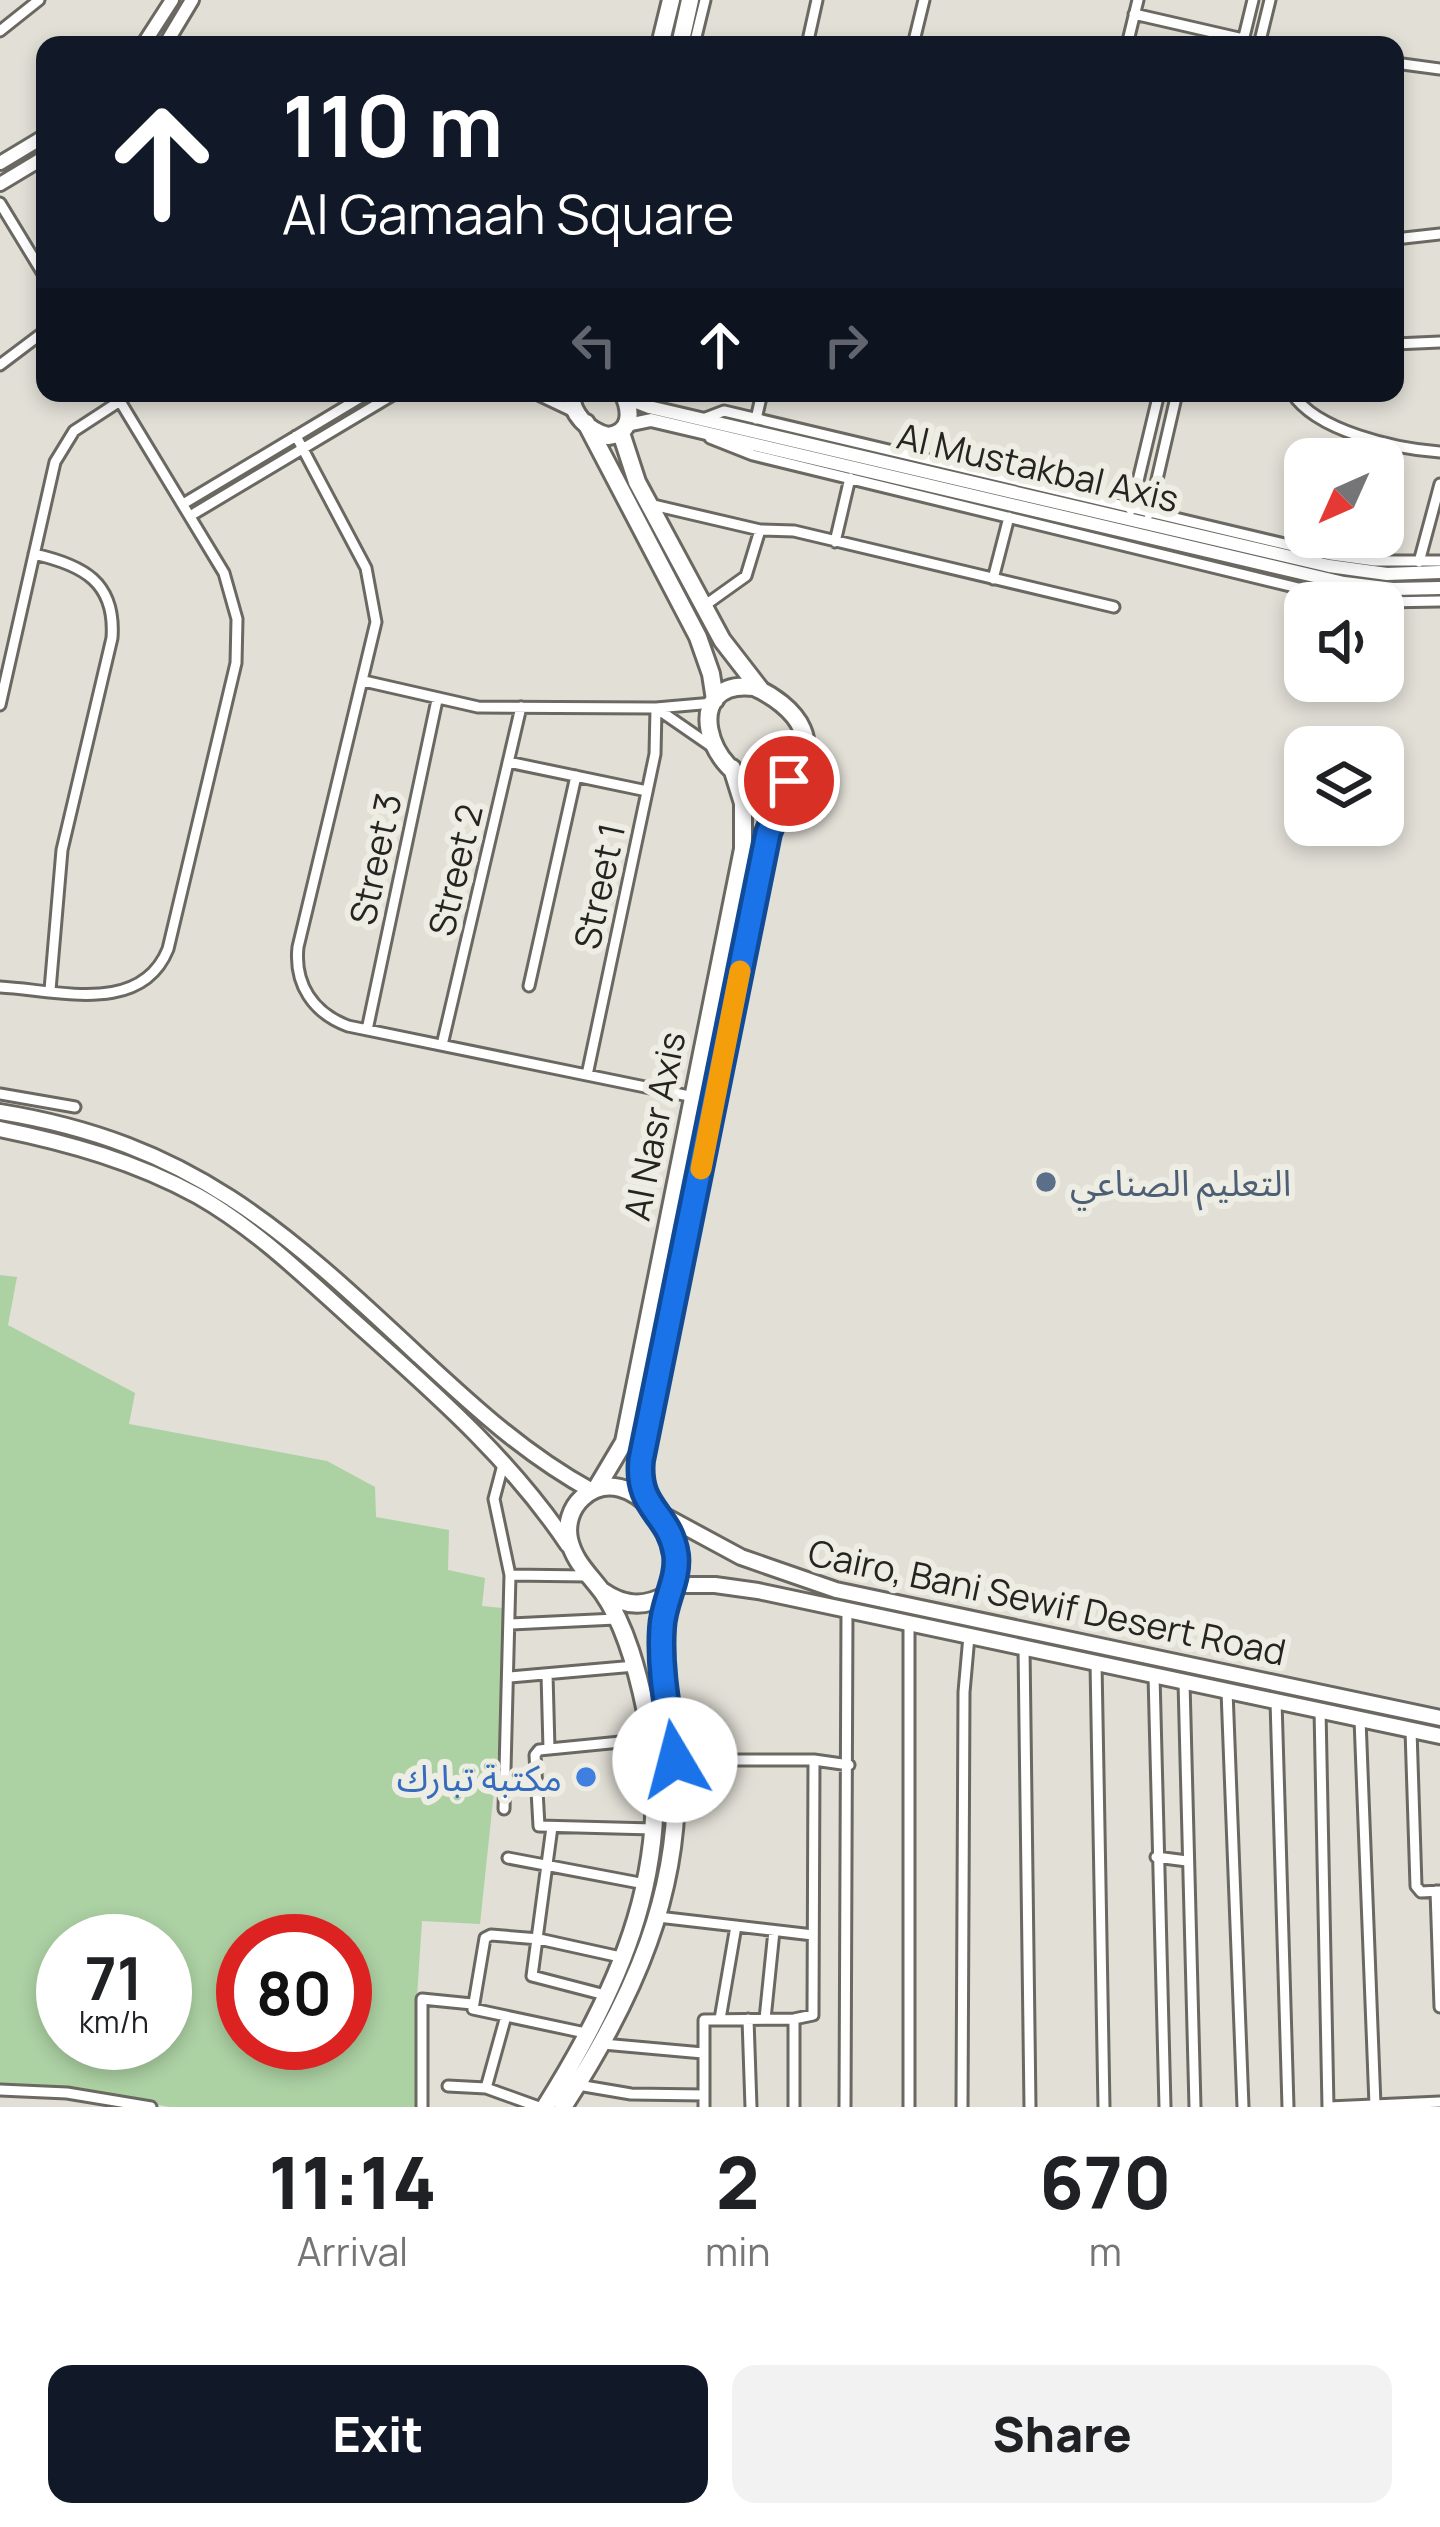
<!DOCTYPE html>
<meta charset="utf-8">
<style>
body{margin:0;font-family:Manrope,"Noto Sans Arabic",sans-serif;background:#f2f2f2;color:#202124;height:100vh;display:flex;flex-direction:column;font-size:45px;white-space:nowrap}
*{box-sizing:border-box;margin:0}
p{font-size:39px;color:#757577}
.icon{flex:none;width:66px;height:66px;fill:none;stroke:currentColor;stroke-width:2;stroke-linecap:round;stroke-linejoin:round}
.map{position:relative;height:2107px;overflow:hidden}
.drawer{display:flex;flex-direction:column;background:#fff;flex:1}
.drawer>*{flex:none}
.top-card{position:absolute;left:36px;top:36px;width:1368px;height:366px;border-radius:24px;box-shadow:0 6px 18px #0003;background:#111827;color:#fff;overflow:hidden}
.needle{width:78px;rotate:225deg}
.buttons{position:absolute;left:1284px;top:438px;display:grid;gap:24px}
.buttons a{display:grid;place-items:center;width:120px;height:120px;border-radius:24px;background:#fff;box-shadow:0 6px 18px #0003;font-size:60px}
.speed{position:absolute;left:36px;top:1914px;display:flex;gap:24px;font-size:60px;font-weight:700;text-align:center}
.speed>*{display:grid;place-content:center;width:156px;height:156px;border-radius:50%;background:#fff;box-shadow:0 6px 18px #0003;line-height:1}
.speed small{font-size:30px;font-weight:400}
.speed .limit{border:18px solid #d22;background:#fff;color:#111}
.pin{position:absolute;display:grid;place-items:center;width:102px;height:102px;color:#fff;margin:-51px;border:6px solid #fff;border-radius:50%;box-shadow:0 3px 12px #0007}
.me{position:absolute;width:132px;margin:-66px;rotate:352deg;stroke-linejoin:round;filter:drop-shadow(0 0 9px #0008)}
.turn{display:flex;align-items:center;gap:42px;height:252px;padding:0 48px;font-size:54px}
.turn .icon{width:156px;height:156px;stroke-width:2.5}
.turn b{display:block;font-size:84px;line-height:102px}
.lanes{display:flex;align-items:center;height:114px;padding:0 48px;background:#0003;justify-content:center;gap:60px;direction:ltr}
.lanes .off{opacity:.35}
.eta{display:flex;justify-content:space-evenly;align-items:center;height:204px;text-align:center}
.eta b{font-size:72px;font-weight:800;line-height:84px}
.primary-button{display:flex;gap:24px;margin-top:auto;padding:24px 48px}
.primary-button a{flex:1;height:138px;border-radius:24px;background:#111827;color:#fff;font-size:48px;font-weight:800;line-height:138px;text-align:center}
.primary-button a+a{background:#f2f2f2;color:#202124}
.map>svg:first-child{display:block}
</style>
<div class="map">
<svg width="1440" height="2107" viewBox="0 0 1440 2107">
<rect width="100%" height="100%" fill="#e1dfd6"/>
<path fill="#acd1a3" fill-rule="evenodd" d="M0,1275l17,2 -9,48 127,68 -6,31 198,37 48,26 1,30 73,13 -1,40 37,8 -3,28 20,2v107l-22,209 -58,-3 -6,91 1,95h-247l-103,-19 -67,-3zM63,1941h102v102h-102zM243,1941h102v102h-102z"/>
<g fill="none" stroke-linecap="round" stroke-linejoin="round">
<g stroke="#6a6861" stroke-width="15">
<path id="street" d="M1134,14l109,25
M0,31l39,-31
M1243,41l10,-41
M694,45l11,-45
M807,45l10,-45
M913,45l11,-45
M1127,45l11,-45
M1259,45l11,-45
M1395,63l45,6
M0,203l45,74
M1395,239l45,-5
M1395,344l45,-2
M0,365l45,-34
M534,393l38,18
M1292,393c24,38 104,56 148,59
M703,419l21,-8 607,144 44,6h65
M756,419l6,-26
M296,436l70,132 10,54 -78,325c-4,37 15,66 50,79l346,71
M710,438l43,17 562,137 68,10 57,-1
M183,504l185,-111
M649,504l111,26 34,1 320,76
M1131,510l28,-117
M1149,514l28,-121
M190,516l206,-123
M835,542l15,-64
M34,554c49,11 82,28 78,84l-50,212 -12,140
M1419,562l21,-78
M993,579l16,-62
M704,606l42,-30 14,-46
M364,681l114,26 178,1 57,-5
M0,705l55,-243 19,-31 46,-30
M656,708l55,38
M508,762l139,29
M529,986l47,-210
M0,987c57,3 141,29 168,-38l68,-286 1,-44 -13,-46 -109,-180
M367,1030l70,-330
M442,1045l79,-338
M587,1075l68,-321 1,-46
M0,1094l75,13
M504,1461l-10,38 16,76 -6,234
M510,1575l78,1
M511,1624l105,-5
M1024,1648l6,459
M1096,1663l8,444
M547,1674l2,75
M1154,1675l11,432
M510,1677l125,-11
M1184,1682l11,425
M1227,1691l16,416
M1276,1701l12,406
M1320,1710l8,397
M1360,1719l15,386
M1411,1730l5,156 5,6 19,-1
M651,1739l-112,11 -4,5 4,71 114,3
M675,1760h139l35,5
M552,1827l-20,149 77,20
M1156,1857l31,4
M508,1858l137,26
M1436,1891l4,116
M658,1917l155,18
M720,2019l16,-93
M748,2019l3,88
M765,2019l9,-88
M794,2019v88
M590,2034l-117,-25 12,-71 6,-3 48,4 86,19
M603,2044l100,9
M578,2085l53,9 73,1
M448,2086l38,2 53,19
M486,2088l20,-72
M0,2090l67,3 84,14
M422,2107v-108l50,5
M704,2107v-87l90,-1 19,-4 1,-255
M845,2107l2,-497
M909,2107v-484
M962,2107l2,-415 5,-56
M1329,2107l111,-5"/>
</g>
<g stroke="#6a6861" stroke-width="18">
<path id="secondary" d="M143,45l29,-45
M165,45l27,-45
M0,163l45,-27
M0,184l45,-27
M626,398l23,9 680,159 58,8 53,-2
M627,425l24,-5 693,163 49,6 47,-1"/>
</g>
<g stroke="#6a6861" stroke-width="20">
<path id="primary" d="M0,1112c191,31 283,117 419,244 55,51 107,99 173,135
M0,1129c69,14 136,33 198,67 58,33 107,81 156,125 78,70 155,136 214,224
M654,1510l87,47 95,33 604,128
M673,1585h42l43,6 682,145"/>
</g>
<g stroke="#6a6861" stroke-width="22">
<path id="highway" d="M660,45l11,-45
M680,45l10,-45
M571,393c0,21 17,38 37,43 24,-3 24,-24 15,-43
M586,423l112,214 13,37 4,26
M621,433l16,49 85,158 38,49
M754,687c18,8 40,23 48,42 12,27 -7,60 -38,56 -57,-7 -85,-107 -10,-98z
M596,1489l28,-47 119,-593v-46l-11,-35
M647,1503l-6,-17v-26l127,-626 21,-53
M545,2107c77,-122 132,-247 101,-395 -8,-39 -20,-86 -43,-119 -13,-18 -29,-31 -34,-54 -3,-15 2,-31 13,-41 47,-43 117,46 84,97 -22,13 -43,11 -64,-4
M563,2107c69,-106 121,-217 112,-346 -4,-57 -19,-109 -9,-166"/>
</g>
<use href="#street" stroke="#fff" stroke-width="9"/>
<use href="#secondary" stroke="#fff" stroke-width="12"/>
<use href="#primary" stroke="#fff" stroke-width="14"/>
<use href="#highway" stroke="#fff" stroke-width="16"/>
</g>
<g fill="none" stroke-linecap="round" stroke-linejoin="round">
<g stroke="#114b97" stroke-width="30">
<path id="route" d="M675,1760c-6,-44 -16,-88 -13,-132 1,-26 17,-48 14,-73 -6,-43 -40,-45 -35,-95l127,-627 21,-52"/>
</g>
<use href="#route" stroke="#1a73e8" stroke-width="21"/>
<path stroke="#f59e0b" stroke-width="21" d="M701,1169l39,-198"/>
</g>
<circle fill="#5c6f8a" stroke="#eeede4" stroke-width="4.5" cx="1046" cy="1182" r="12"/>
<circle fill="#3f7fe0" stroke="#eeede4" stroke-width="4.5" cx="586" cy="1777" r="12"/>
<g text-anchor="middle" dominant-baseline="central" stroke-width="12" stroke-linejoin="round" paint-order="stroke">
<g font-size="36" fill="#252421" stroke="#eeede4">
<text transform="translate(1038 467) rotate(13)">Al Mustakbal Axis</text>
<text transform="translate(375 859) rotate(-78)">Street 3</text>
<text transform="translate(455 870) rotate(-77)">Street 2</text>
<text transform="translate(599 886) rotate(-78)">Street 1</text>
<text transform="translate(654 1126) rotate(-79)">Al Nasr Axis</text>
<text transform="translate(1047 1602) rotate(12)">Cairo, Bani Sewif Desert Road</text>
</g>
<g font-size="36" fill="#4e5e75" stroke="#eeede4" text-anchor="start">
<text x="1070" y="1182">التعليم الصناعي</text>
</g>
<g font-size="36" fill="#366cbe" stroke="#eeede4" text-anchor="end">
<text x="562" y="1777">مكتبة تبارك</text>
</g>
</g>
</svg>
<div class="buttons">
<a><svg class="needle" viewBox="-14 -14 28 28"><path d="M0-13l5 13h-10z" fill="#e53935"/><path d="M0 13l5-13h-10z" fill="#757577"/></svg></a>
<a><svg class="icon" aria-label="sound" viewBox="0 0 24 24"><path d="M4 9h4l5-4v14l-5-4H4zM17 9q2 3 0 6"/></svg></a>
<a><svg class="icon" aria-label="layers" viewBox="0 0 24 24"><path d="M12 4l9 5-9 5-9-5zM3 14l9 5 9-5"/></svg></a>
</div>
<div class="speed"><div>71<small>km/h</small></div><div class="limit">80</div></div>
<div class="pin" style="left:789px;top:781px;background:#d93025"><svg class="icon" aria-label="arrive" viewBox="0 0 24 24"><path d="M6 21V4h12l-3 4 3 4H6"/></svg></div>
<svg class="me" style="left:675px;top:1760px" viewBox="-20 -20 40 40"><circle r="19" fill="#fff"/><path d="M0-13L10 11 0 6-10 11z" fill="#1a73e8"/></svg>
<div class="top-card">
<div class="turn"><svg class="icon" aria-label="ahead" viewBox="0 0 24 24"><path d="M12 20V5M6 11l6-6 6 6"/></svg><div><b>110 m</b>Al Gamaah Square</div></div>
<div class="lanes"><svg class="icon off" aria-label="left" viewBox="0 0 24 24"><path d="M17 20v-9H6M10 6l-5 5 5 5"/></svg><svg class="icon" aria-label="ahead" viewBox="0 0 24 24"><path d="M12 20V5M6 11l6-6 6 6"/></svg><svg class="icon off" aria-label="right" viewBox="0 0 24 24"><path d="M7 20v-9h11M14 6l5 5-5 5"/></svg></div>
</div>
</div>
<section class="drawer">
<div class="eta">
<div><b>11:14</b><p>Arrival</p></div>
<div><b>2</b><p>min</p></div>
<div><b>670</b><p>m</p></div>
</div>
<div class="primary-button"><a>Exit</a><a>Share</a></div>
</section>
